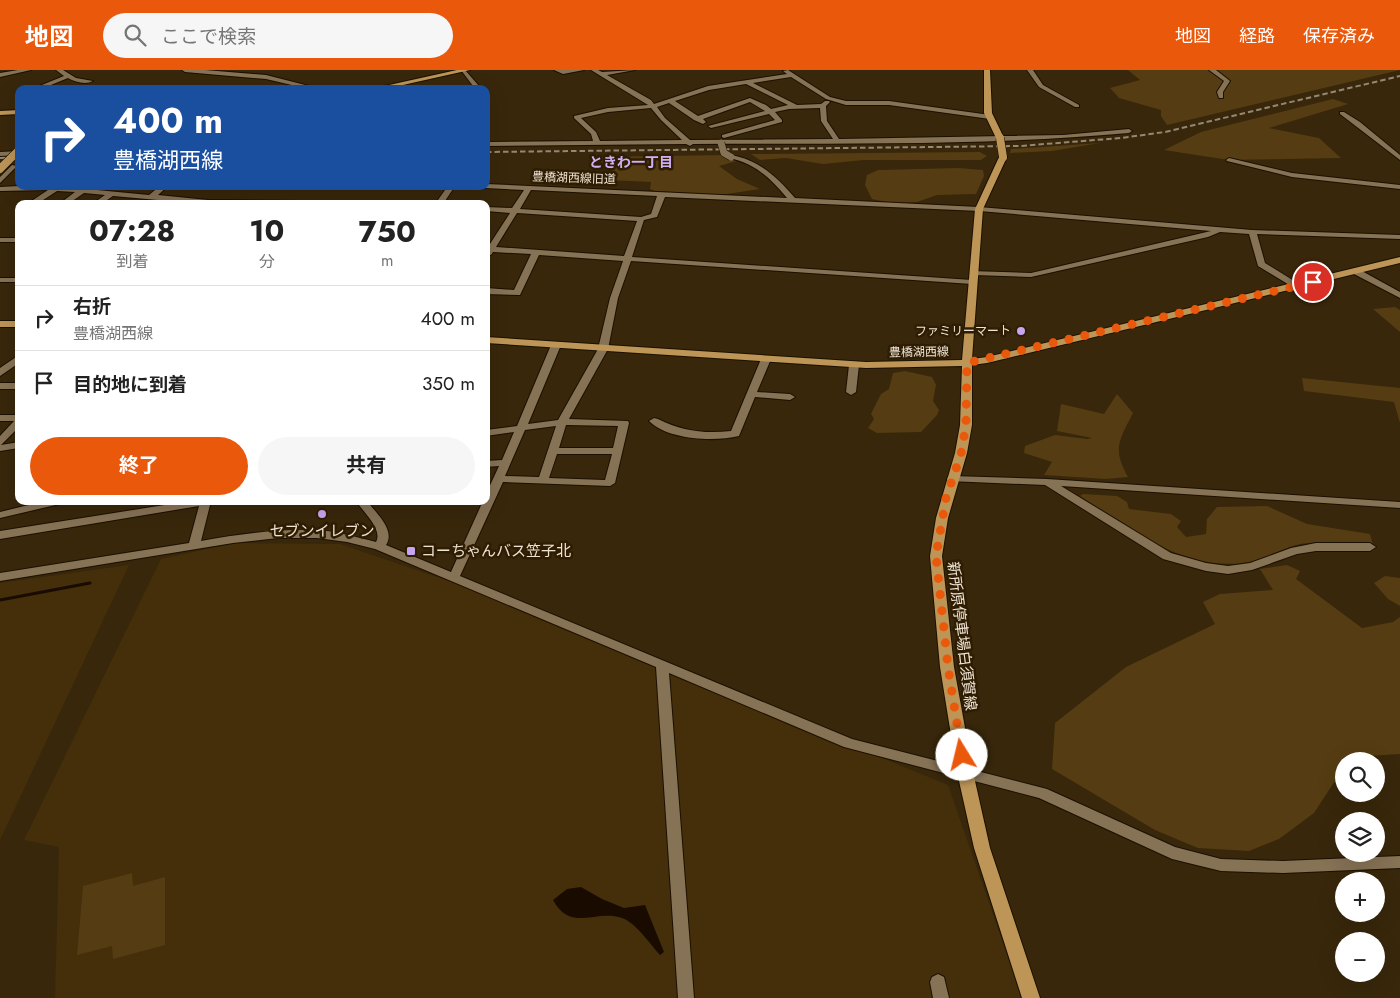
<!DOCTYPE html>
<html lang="ja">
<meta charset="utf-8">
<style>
body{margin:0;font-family:Jost,"Noto Sans JP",sans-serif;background:#f6f6f6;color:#222;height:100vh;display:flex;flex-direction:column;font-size:19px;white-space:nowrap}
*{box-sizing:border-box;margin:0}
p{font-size:16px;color:#767676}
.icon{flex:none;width:28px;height:28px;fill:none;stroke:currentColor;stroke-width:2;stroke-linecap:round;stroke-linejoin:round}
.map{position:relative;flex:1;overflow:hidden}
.drawer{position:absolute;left:15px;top:130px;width:475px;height:305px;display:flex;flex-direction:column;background:#fff;border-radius:10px;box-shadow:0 5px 20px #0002}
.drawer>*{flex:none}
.top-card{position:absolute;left:15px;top:15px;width:475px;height:105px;border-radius:10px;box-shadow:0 5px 20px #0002;background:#1a4fa0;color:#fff;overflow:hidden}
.fabs{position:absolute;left:1335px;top:682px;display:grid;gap:10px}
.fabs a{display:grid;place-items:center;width:50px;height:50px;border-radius:50%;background:#fff;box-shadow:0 5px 20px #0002;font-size:25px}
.pin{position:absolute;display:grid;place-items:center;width:42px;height:42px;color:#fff;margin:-21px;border:2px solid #fff;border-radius:50%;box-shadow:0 1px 5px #0007}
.me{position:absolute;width:55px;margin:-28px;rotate:351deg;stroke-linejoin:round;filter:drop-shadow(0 0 4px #0008)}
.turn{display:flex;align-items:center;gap:18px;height:105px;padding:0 15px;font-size:22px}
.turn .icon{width:65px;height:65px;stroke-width:2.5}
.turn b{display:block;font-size:35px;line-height:42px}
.eta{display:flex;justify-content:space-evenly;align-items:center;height:85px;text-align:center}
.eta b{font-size:30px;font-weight:700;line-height:35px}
.cta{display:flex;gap:10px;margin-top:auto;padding:10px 15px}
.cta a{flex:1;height:58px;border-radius:30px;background:#ea580c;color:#fff;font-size:20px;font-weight:700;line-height:58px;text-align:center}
.cta a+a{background:#f6f6f6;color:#222}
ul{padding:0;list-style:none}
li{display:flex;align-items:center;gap:15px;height:65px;padding:0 15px;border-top:1px solid #e0e0e0}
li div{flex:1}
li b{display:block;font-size:19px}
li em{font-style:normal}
header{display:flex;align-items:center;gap:30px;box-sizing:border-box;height:70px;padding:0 25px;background:#ea580c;color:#fff}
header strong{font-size:24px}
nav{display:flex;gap:28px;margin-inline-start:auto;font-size:18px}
.search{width:350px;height:45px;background:#f6f6f6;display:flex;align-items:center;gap:12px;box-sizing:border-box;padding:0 18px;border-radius:28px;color:#767676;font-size:19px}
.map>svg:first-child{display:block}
</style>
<header>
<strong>地図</strong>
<div class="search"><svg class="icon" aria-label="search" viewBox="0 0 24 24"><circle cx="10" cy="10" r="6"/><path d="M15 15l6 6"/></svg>ここで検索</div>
<nav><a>地図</a><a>経路</a><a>保存済み</a></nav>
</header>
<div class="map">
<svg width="1400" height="928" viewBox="0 0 1400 928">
<rect width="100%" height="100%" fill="#38270b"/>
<path fill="#442f0a" d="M235,473l105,1 109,37 499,204 74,213h-967l4,-151 -35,-7 137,-281z
M129,495l-129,275v-257z"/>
<path fill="#553c12" d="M1128,0h272l-233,55 -6,-9v-6l-42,-12 -9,-10 30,-8z
M1333,29l15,5 -79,24 50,10 22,20 -112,2 -65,-10 37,-18z
M1100,73l-48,8 -42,2 1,-4z
M980,82l7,4 -6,4h-117l-41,4 -37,-6 -26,2 -9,-6z
M727,85l17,4 -25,7 18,13 23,10 -40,6 -65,-4 -5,-2 1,-7 -44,-2 5,-9 -6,-7 -15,-7z
M958,98l25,2 1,6 -8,18 -39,1 -20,7 -25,1 -20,-4 -7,-14 2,-10 11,-5z
M1395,237l5,3v22l-27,-23z
M905,301l27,6 4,8 -3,16 6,9 -2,5 -16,17 -44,1 -9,-5 6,-9 -3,-5 10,-20 8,-5 4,-16z
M1302,308l98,10v35l-6,-21 -90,-11z
M1117,324l16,19c-14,28 -21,35 -5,64l-22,2 -62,-4 8,-13 -28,-9 1,-7 30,-11 32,4 5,-1 -35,-7 4,-27 43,10z
M1083,424l34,2 10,6 2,7 42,5 10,7 -4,6 9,10 20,-3 1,-15 10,-12 50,-1 40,18 63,10 3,11c-24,-2 -49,-4 -73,-1 -15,3 -30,14 -46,17 -65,15 -123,-32 -174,-65z
M1287,495l13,6 -4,8 66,49 31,-6 7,-5v137l-50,3 -2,4h-4v6l-30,46 -35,26 -30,12 -51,-3 -43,-18 -103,-61 3,-46 71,-56 89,-43 -12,-22 17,-8 53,-4 -13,-21z
M1385,506l15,2v28l-12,-7 -14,-16z
M132,803l1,13 32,-9v68l-52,14 -1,-13 -35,9 6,-69z"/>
<path fill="#1a0b00" d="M581,817l21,12 22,9 21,-3 19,47 -4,3c-10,-11 -24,-32 -38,-37 -27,-9 -51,15 -69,-18l14,-11z"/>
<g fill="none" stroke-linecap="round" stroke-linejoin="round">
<path stroke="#1a0b00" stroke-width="3" d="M0,530l90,-17"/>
<g stroke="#1c1000" stroke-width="2">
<path id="minor" d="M18,0h13l-31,7v-4z
M56,0h7l13,8 17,3c-7,4 -18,1 -25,-3l-27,11h-9l32,-13z
M182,0h23l61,5 55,14h-12l-43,-10 -81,-7z
M461,0h4l14,16v2l-12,1 6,-3z
M554,0h30l-21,4z
M591,0h7l4,2 33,-2 -28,5 44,25 3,4 54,-18 79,-12 -4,-3 5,-1 42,27 16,4h43l101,14 3,2 -3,2 -101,-14h-43l-20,-6 -35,-22 -38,6 44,22 24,-1 4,-3h4l1,1 -4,4 1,15 12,18 224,-4 66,-6 3,2 -3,2c-145,13 -291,10 -436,11l-3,2 -4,-2 -200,2v-4l107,-1 -2,-7 -17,-16v-2l34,-8 40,-3zM746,14l42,21 -17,4 -5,-4 -16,-7 -52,18 -23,-15 34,-11zM750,32l15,9 -57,15 3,2 58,-14 6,6 -53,15v2l2,1 58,-16v-2l-7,-8 14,-3 31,-1 1,13 12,18 -143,1 -25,-22 -8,-11 12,-4 25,17 9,4 3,-2 -3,-3zM651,38l10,12 21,20 -82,1 -4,-9 -15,-14 27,-6z
M1027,0h6l10,15 36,20v2h-4l-36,-20z
M1209,0h7l14,11 -7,11v6h-4l-2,-6 7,-11z
M1340,42h4l16,10 40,33v5l-60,-46z
M19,81v4l-19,1v-4z
M731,85c28,5 46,22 64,43l184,9 273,23 148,5v4l-143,-5 8,29 34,21 1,2 -4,3 -38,-23 -9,-32 -29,-2 -12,5 -177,40 -57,-2h-3v-4l60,2 180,-42 -232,-20 -314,-14 -8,20 -13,3 -12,37 340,23 4,2 -4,2 -341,-23 -13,37 -10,51 -39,70 59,2 1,2 -14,60 -5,3 -107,-4 -43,94 392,163 195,50 128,58 46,12 62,2 117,-5v12l-117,5 -62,-2 -49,-12 -133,-61 -195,-51 -175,-74 25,325h-16l-22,-331 -281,-118 -28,-7 -30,-4h-39l-45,5 -233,38v-8l189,-30 10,-37 -199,33v-8l190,-30h21l-10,40c38,-7 76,-12 115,-11 20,1 40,7 60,12 7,-13 -13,-30 -20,-41h11c9,12 29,29 19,44l65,27 32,-71h3v-7l13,-28 -13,1v-6l16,-1 12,-28 -28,4v-6l31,-4 34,-81 5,-3 5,3 -33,79 30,-4 40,-71 12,-51 13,-37 -84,-6 -19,40 -34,-1v-6l28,2 17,-36 -38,-2 -2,3h-5v-8h2l22,-34 -24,-2v-4l26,1 12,-18 -39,-2 -3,-2h4v-2l301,14c-18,-21 -31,-34 -58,-40l-1,-1zM531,120l126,6 -6,18 -10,3 -121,-8zM517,143l120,8 -13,35 -128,-9zM566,355l52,1 -5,22h-54zM556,356l-17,51 -34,-1 20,-46zM557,384h55l-7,26 -56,-2z
M1229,88l63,15 108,12v4l-108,-12 -65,-16 -1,-1z
M12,95l5,1 -17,17v-6z
M19,116h36l94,9 11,-9h8l-10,9 50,5 178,2 4,2h-187l-90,-8 -12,8h-9l13,-9 -21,-2 -16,11h-9l16,-12 -18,-1 -20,13h-10l21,-14 -48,1v-4z
M448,116h7l-12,18h-8z
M0,168h19v4h-19z
M1354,200h6l40,22v6l-46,-24z
M0,208h19v4h-19z
M19,285v8l-19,13v-8z
M766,286l5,3 -14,33 33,2 5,3 -5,3 -35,-3 -16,39c-25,6 -71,4 -90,-15l5,-3 4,1c24,12 46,15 73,12l30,-72z
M854,292l5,3 -3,27 -5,3 -5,-3 3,-27z
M0,313h19v6h-19z
M0,345h19v12l-18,18 18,-3v6l-19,3v-15l14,-15h-14z
M952,406l95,3 353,23v6l-339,-22 110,67 35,10 22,3 22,-3 41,-15 25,-5h54l6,4 -6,4h-54l-19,3 -45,16 -24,4 -22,-3 -43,-12 -118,-74 -97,-4 -1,-2 1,-2z
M45,431h20l-1,2 -64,15v-6z
M938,904l6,3 5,21h-16l-3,-16 2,-5z"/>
</g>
<g stroke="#1c1000" stroke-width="2">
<path id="major" d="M457,0h13l-85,19h-14z
M984,0h6l2,43 12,25 -1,2 -7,-2 -12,-25z
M19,40v4l-19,1v-4z
M1000,85l7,2 -24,52 -11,150 15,-2 413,-100v6l-413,100 -15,2v60l-5,28 -19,65 -6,38 12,111 19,105 17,76 50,150h-18l-48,-150 -17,-76 -17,-105 -10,-111 6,-38 19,-65 5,-28 2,-59 -96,2 -380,-25v-6l380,25 96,-2 13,-151z
M0,251h19v6h-19z"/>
</g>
<use href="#minor" fill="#867255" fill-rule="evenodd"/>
<use href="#major" fill="#bc9557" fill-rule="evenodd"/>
<path stroke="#958771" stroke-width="2" stroke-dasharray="5.5 3" stroke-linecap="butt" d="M486,82l534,-6 101,-8 44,-6 235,-56
M0,88l19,-1"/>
<g stroke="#1c1000" stroke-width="8" stroke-linecap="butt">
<path id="minor-bridge" d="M721,73l3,10 7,4"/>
</g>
<g stroke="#1c1000" stroke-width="9" stroke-linecap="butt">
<path id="major-bridge" d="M1000,68l3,19
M0,99l17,-17"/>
</g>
<use href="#minor-bridge" stroke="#867255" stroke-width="7"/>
<use href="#major-bridge" stroke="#bc9557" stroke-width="8"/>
</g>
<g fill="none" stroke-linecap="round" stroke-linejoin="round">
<path stroke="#ea580c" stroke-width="9" stroke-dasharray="0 16.2" d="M962,685l-14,-88 -12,-111 10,-58 15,-44 5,-29 1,-62 346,-81"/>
</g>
<g fill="#c8a5ef" stroke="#2e1d02" stroke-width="2">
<circle cx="1021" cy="261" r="5"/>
<circle cx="322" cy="444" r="5"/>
<rect x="406" y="476" width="10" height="10" rx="2.5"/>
</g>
<g text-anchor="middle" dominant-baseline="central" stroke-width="5" stroke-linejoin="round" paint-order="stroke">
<g font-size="12" fill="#eee3d3" stroke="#2e1d02">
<text transform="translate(574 108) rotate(2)">豊橋湖西線旧道</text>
<text transform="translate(919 282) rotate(-1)">豊橋湖西線</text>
</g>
<g font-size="12" fill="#eee3d3" stroke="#2e1d02" text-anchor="end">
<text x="1011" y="261">ファミリーマート</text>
</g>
<g font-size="14" font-weight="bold" fill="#d0aff4" stroke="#2e1d02">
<text x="631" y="92">ときわ一丁目</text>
</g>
<g font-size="15" fill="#eee3d3" stroke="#2e1d02">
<text x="322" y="461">セブンイレブン</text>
<text x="421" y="481" text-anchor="start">コーちゃんバス笠子北</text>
</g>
<g font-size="15" fill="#eee3d3" stroke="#2e1d02">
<text transform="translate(962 566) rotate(83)">新所原停車場白須賀線</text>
</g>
</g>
</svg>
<div class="fabs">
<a><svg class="icon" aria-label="search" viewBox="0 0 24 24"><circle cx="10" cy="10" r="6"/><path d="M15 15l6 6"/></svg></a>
<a><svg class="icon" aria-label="layers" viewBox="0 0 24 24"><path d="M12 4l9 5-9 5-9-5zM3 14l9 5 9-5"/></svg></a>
<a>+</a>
<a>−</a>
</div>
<div class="pin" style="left:1313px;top:212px;background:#d93025"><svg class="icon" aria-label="arrive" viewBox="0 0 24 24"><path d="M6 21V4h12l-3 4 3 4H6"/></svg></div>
<svg class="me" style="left:962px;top:685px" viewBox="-20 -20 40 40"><circle r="19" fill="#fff"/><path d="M0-13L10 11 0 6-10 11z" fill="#ea580c"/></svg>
<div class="top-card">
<div class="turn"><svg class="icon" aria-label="right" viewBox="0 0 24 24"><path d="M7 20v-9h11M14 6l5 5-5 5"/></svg><div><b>400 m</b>豊橋湖西線</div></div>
</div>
<section class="drawer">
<div class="eta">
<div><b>07:28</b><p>到着</p></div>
<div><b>10</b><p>分</p></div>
<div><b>750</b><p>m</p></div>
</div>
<ul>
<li><svg class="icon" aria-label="right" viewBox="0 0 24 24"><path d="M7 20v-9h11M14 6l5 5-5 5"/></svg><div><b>右折</b><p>豊橋湖西線</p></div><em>400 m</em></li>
<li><svg class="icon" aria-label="arrive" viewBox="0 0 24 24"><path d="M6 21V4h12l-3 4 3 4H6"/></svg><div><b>目的地に到着</b></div><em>350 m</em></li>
</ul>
<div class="cta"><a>終了</a><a>共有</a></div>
</section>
</div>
